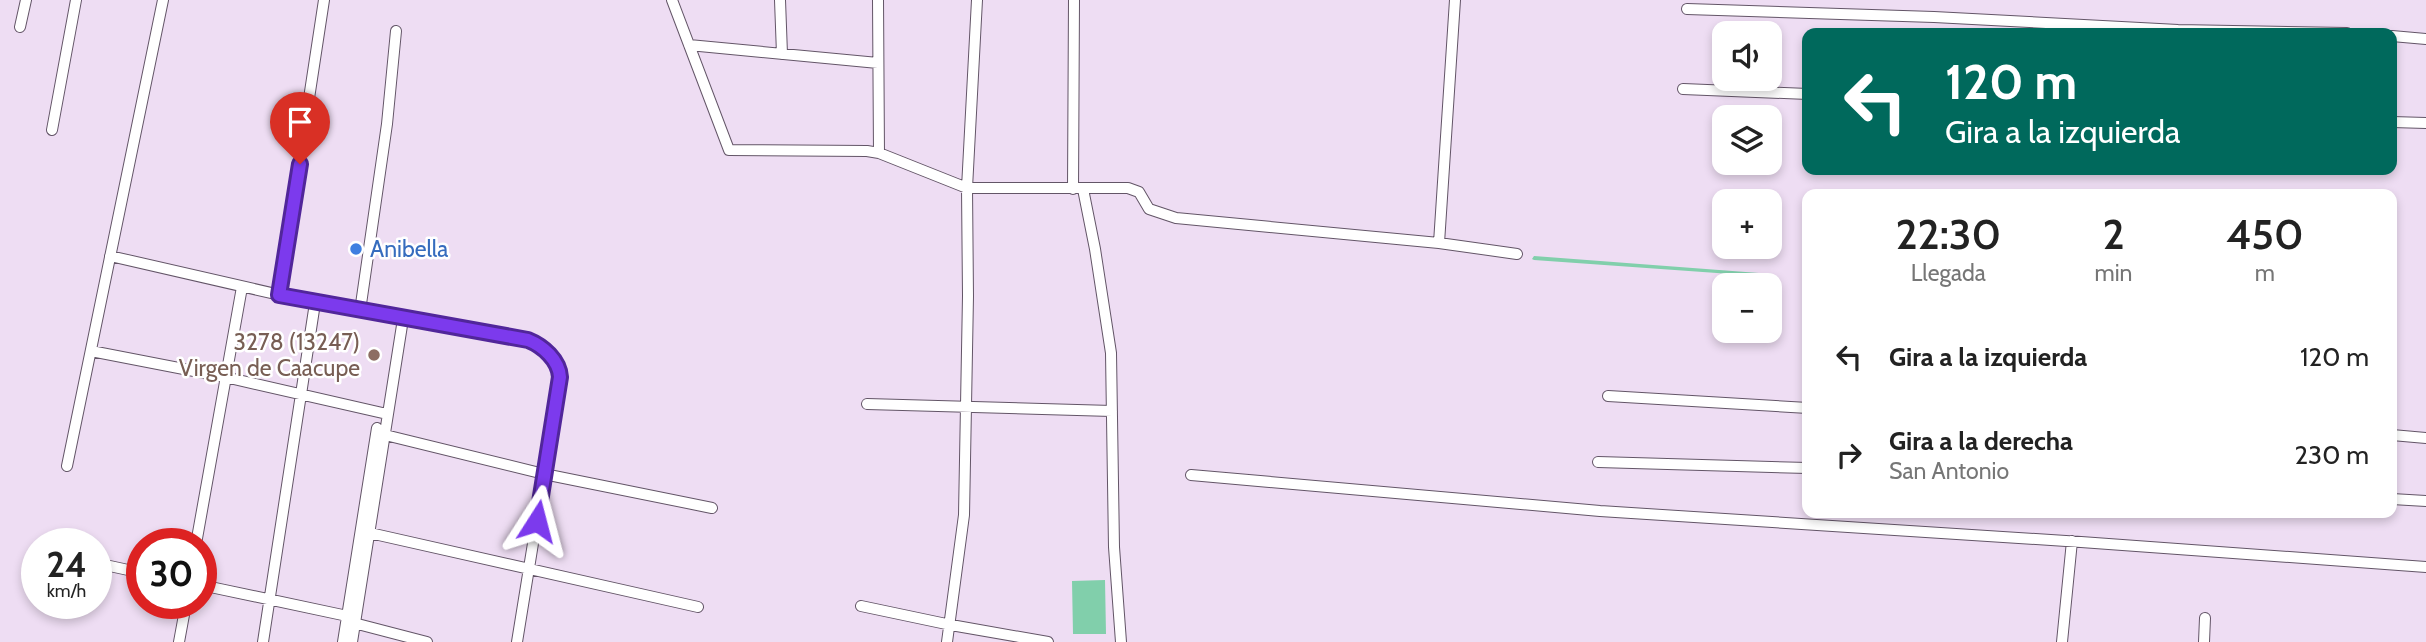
<!DOCTYPE html>
<html lang="es">
<meta charset="utf-8">
<style>
body{margin:0;font-family:Cabin,sans-serif;background:#f2f2f2;color:#222;height:100vh;display:flex;flex-direction:column;font-size:26px;white-space:nowrap}
*{box-sizing:border-box;margin:0}
p{font-size:23px;color:#767676}
.icon{flex:none;width:38px;height:38px;fill:none;stroke:currentColor;stroke-width:2;stroke-linecap:round;stroke-linejoin:round}
.map{position:relative;flex:1;overflow:hidden}
.details{position:absolute;left:1802px;top:189px;width:595px;height:329px;display:flex;flex-direction:column;background:#fff;border-radius:14px;box-shadow:0 4px 10px #0003}
.details>*{flex:none}
.hud{position:absolute;left:1802px;top:28px;width:595px;height:147px;border-radius:14px;box-shadow:0 4px 10px #0003;background:#00695c;color:#fff;overflow:hidden}
.tools{position:absolute;left:1712px;top:21px;display:grid;gap:14px}
.tools a{display:grid;place-items:center;width:70px;height:70px;border-radius:14px;background:#fff;box-shadow:0 4px 10px #0003;font-size:35px}
.speed{position:absolute;left:21px;top:528px;display:flex;gap:14px;font-size:35px;font-weight:700;text-align:center}
.speed>*{display:grid;place-content:center;width:91px;height:91px;border-radius:50%;background:#fff;box-shadow:0 4px 10px #0003;line-height:1}
.speed small{font-size:18px;font-weight:400}
.speed .limit{border:10px solid #d22;background:#fff;color:#111}
.pin{position:absolute;display:grid;place-items:center;width:60px;height:60px;color:#fff;margin:-72px -30px;border-radius:50% 50% 50% 0;rotate:-45deg;box-shadow:0 0 7px #0007}
.pin .icon{rotate:45deg}
.me{position:absolute;width:77px;margin:-38px;rotate:9deg;stroke-linejoin:round;filter:drop-shadow(0 0 5px #0008)}
.turn{display:flex;align-items:center;gap:24px;height:147px;padding:0 28px;font-size:32px}
.turn .icon{width:91px;height:91px;stroke-width:2.5}
.turn b{display:block;font-size:49px;line-height:60px}
.eta{display:flex;justify-content:space-evenly;align-items:center;height:119px;text-align:center}
.eta b{font-size:42px;font-weight:600;line-height:49px}
ul{padding:0;list-style:none}
li{display:flex;align-items:center;gap:21px;height:98px;padding:0 28px}
li div{flex:1}
li b{display:block;font-size:26px}
li em{font-style:normal}
.map>svg:first-child{display:block}
</style>
<div class="map">
<svg width="2426" height="642" viewBox="0 0 2426 642">
<rect width="100%" height="100%" fill="#eeddf3"/>
<path fill="#81cfab" d="M1534,256l238,18 1,3 -239,-17 -2,-1z
M1105,580l1,54h-33l-1,-53z"/>
<g fill="none" stroke-linecap="round" stroke-linejoin="round">
<g stroke="#635567" stroke-width="12">
<path id="minor" d="M672,0l57,150 138,1 12,2 88,35h161l11,4 10,17 27,9 263,25 78,11
M780,0l2,54
M878,0l1,153
M1687,9l247,8 244,13 169,3
M20,27l6,-27
M2392,36l34,3
M689,45l189,18
M1683,89l125,5
M2392,122l34,1
M52,130l24,-130
M1073,189l1,-189
M1083,189l12,60 16,104 3,194 7,95
M1439,243l16,-243
M110,256l205,47 213,36c15,7 31,21 32,38l-43,265
M279,295l45,-295
M360,311l27,-187 9,-93
M91,351l134,26 162,37
M1608,396l200,12
M867,404l245,7
M377,433l167,41 168,34
M2392,435l34,3
M1598,462l210,6
M67,466l96,-466
M1191,475l409,36 481,31 345,25
M2392,499l34,2
M361,531l337,76
M196,544l46,-257
M96,563l46,10
M201,585l151,32
M861,606l90,19 97,17
M350,622l77,20
M179,642l7,-38
M263,642l52,-339
M343,642l34,-214
M352,642l51,-323
M947,642l17,-127 4,-219 -1,-108 10,-188
M2062,642l10,-101
M2204,642l1,-24"/>
</g>
<use href="#minor" stroke="#fff" stroke-width="10"/>
</g>
<g fill="none" stroke-linecap="round" stroke-linejoin="round">
<g stroke="#51269a" stroke-width="18">
<path id="route" d="M300,164l-21,131 249,45c15,6 31,20 32,37l-23,144"/>
</g>
<use href="#route" stroke="#7c3aed" stroke-width="12"/>
</g>
<circle fill="#3f7fe0" stroke="#fff" stroke-width="2.5" cx="356" cy="249" r="7"/>
<circle fill="#8d6e63" stroke="#fff" stroke-width="2.5" cx="374" cy="355" r="7"/>
<g text-anchor="middle" dominant-baseline="central" stroke-width="5" stroke-linejoin="round" paint-order="stroke">
<g font-size="23" fill="#366cbe" stroke="#fff" text-anchor="start">
<text x="370" y="249">Anibella</text>
</g>
<g font-size="23" fill="#785e54" stroke="#fff" text-anchor="end">
<text x="360" y="342">3278 (13247)<tspan x="360" dy="26">Virgen de Caacupe</tspan></text>
</g>
</g>
</svg>
<div class="tools">
<a><svg class="icon" aria-label="sound" viewBox="0 0 24 24"><path d="M4 9h4l5-4v14l-5-4H4zM17 9q2 3 0 6"/></svg></a>
<a><svg class="icon" aria-label="layers" viewBox="0 0 24 24"><path d="M12 4l9 5-9 5-9-5zM3 14l9 5 9-5"/></svg></a>
<a>+</a>
<a>−</a>
</div>
<div class="speed"><div>24<small>km/h</small></div><div class="limit">30</div></div>
<div class="pin" style="left:300px;top:164px;background:#d93025"><svg class="icon" aria-label="arrive" viewBox="0 0 24 24"><path d="M6 21V4h12l-3 4 3 4H6"/></svg></div>
<svg class="me" style="left:537px;top:521px" viewBox="-20 -20 40 40"><path d="M0-17L14 15 0 8-14 15z" fill="#7c3aed" stroke="#fff" stroke-width="4"/></svg>
<div class="hud">
<div class="turn"><svg class="icon" aria-label="left" viewBox="0 0 24 24"><path d="M17 20v-9H6M10 6l-5 5 5 5"/></svg><div><b>120 m</b>Gira a la izquierda</div></div>
</div>
<section class="details">
<div class="eta">
<div><b>22:30</b><p>Llegada</p></div>
<div><b>2</b><p>min</p></div>
<div><b>450</b><p>m</p></div>
</div>
<ul>
<li><svg class="icon" aria-label="left" viewBox="0 0 24 24"><path d="M17 20v-9H6M10 6l-5 5 5 5"/></svg><div><b>Gira a la izquierda</b></div><em>120 m</em></li>
<li><svg class="icon" aria-label="right" viewBox="0 0 24 24"><path d="M7 20v-9h11M14 6l5 5-5 5"/></svg><div><b>Gira a la derecha</b><p>San Antonio</p></div><em>230 m</em></li>
</ul>
</section>
</div>
